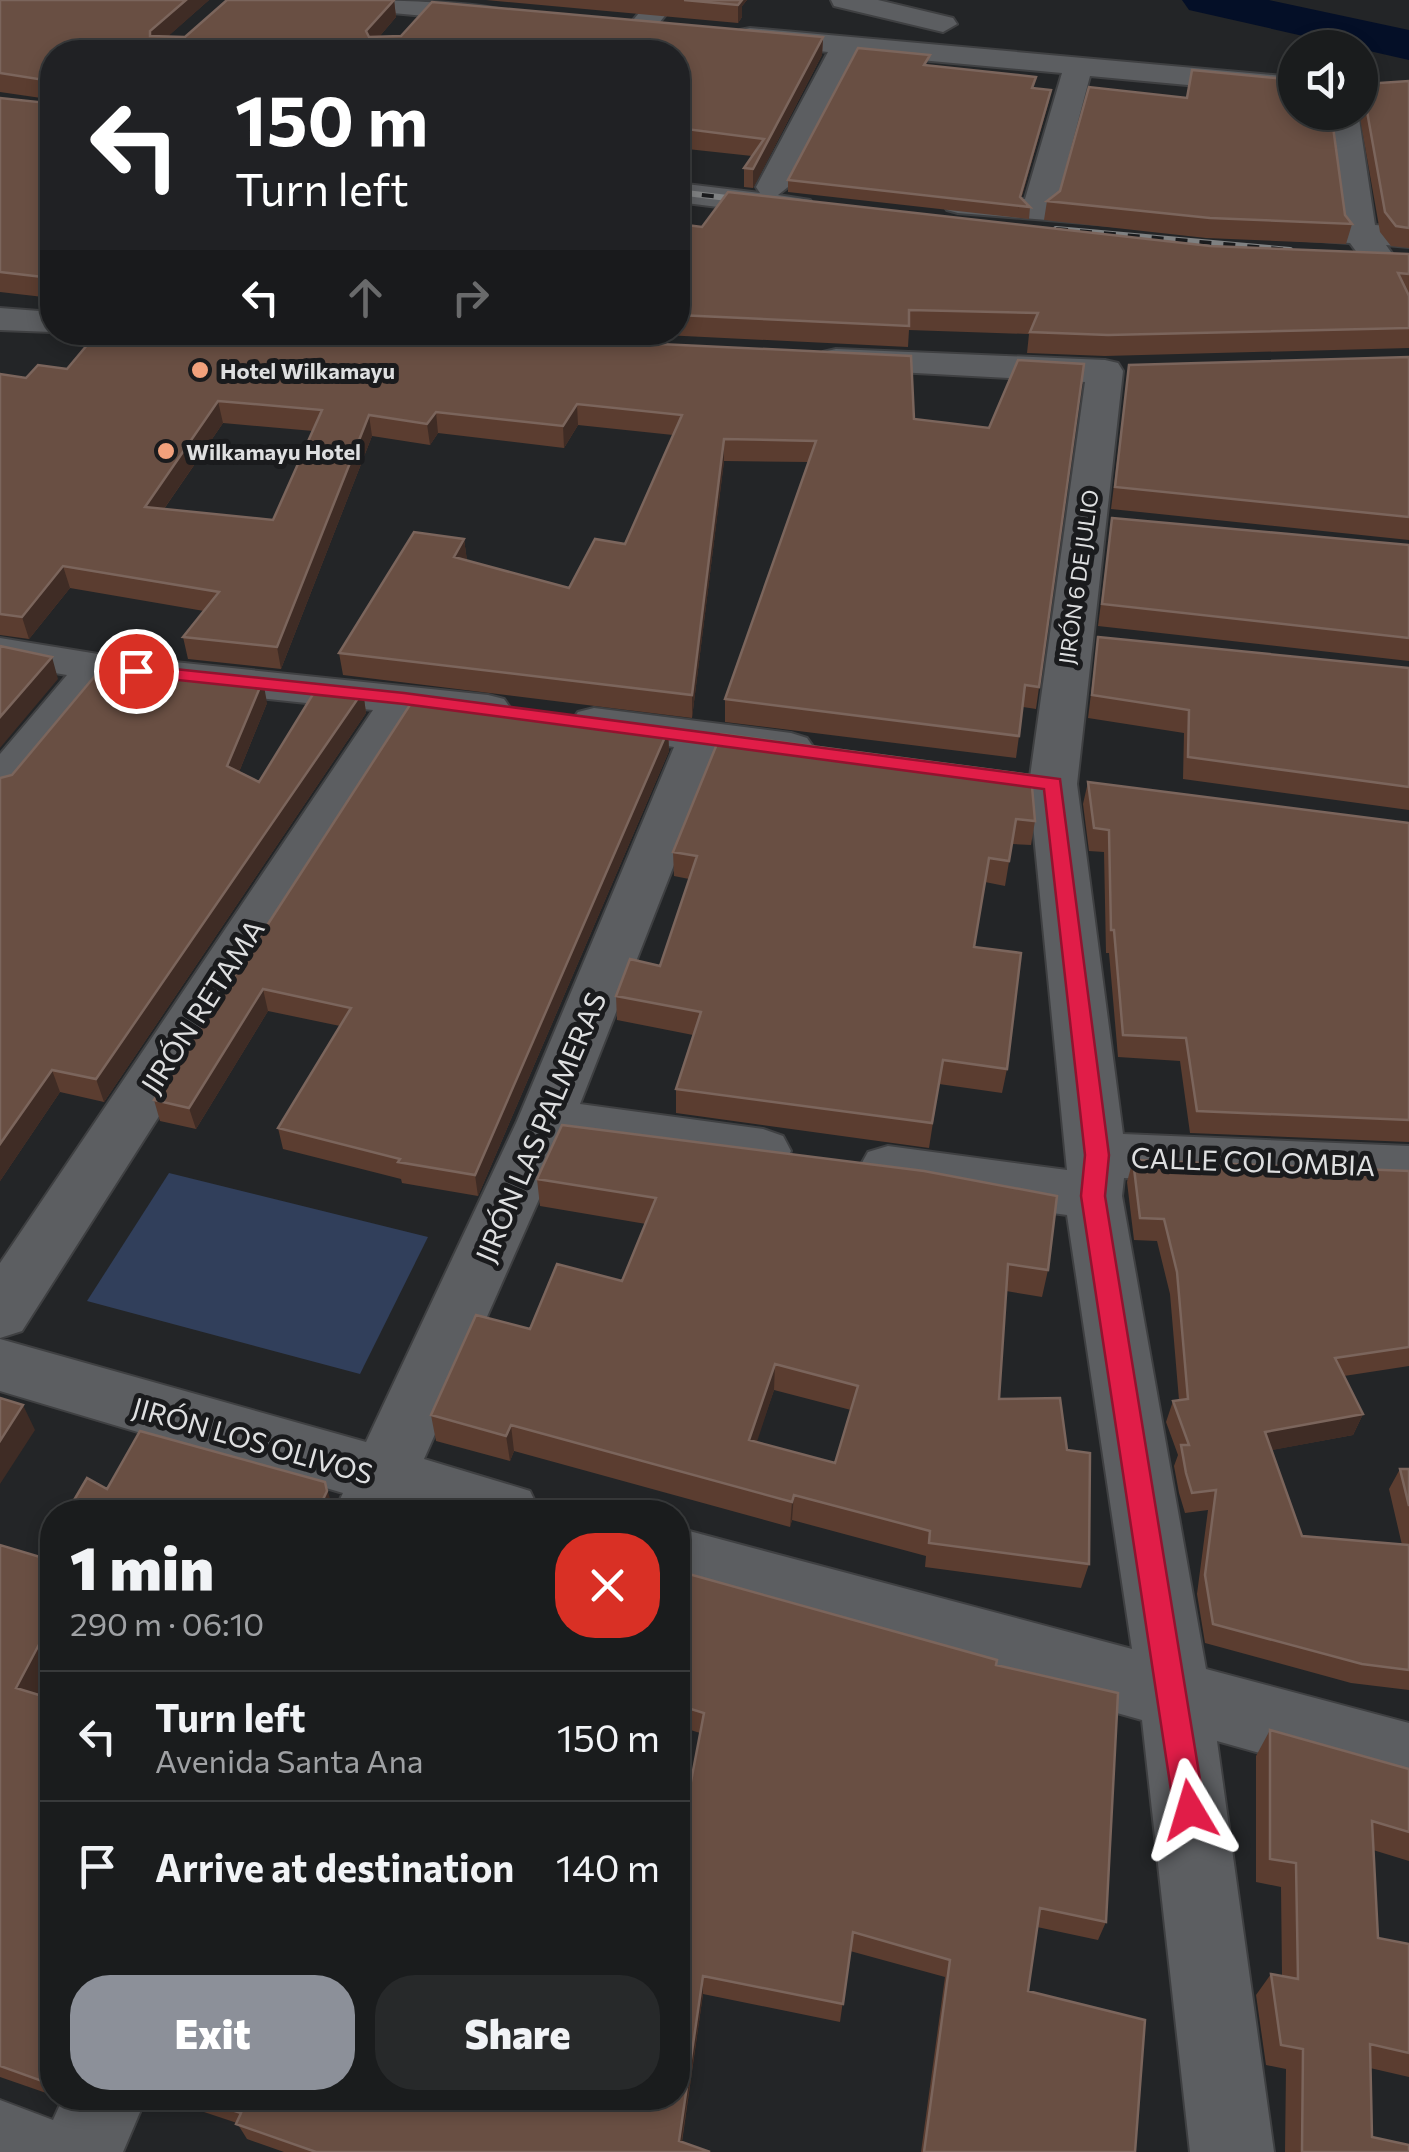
<!DOCTYPE html>
<meta charset="utf-8">
<style>
body{margin:0;font-family:Commissioner,sans-serif;background:#27292a;color:#f1f3f6;height:100vh;display:flex;flex-direction:column;font-size:38px;white-space:nowrap}
*{box-sizing:border-box;margin:0}
p{font-size:32px;color:#9fa1a4}
.icon{flex:none;width:55px;height:55px;fill:none;stroke:currentColor;stroke-width:2;stroke-linecap:round;stroke-linejoin:round}
.map{position:relative;flex:1;overflow:hidden}
.side{position:absolute;left:40px;top:1500px;width:650px;height:610px;display:flex;flex-direction:column;background:#1a1c1d;border-radius:40px;box-shadow:0 5px 15px #0003,0 0 0 2px #383a3b}
.side>*{flex:none}
.banner{position:absolute;left:40px;top:40px;width:650px;height:305px;border-radius:40px;box-shadow:0 5px 15px #0003,0 0 0 2px #383a3b;background:#202124;color:#fff;overflow:hidden}
.fabs{position:absolute;left:1278px;top:30px;display:grid;gap:20px}
.fabs a{display:grid;place-items:center;width:100px;height:100px;border-radius:50%;background:#1a1c1d;box-shadow:0 5px 15px #0003,0 0 0 2px #383a3b;font-size:50px}
.pin{position:absolute;display:grid;place-items:center;width:85px;height:85px;color:#fff;margin:-42px;border:5px solid #fff;border-radius:50%;box-shadow:0 2px 10px #0007}
.me{position:absolute;width:110px;margin:-55px;rotate:353deg;stroke-linejoin:round;filter:drop-shadow(0 0 8px #0008)}
.turn{display:flex;align-items:center;gap:35px;height:210px;padding:0 30px;font-size:45px}
.turn .icon{width:130px;height:130px;stroke-width:2.5}
.turn b{display:block;font-size:70px;line-height:85px}
.lanes{display:flex;align-items:center;height:95px;padding:0 30px;background:#0003;justify-content:center;gap:50px;direction:ltr}
.lanes .off{opacity:.35}
.round{display:grid;place-items:center;flex:none;width:105px;height:105px;border-radius:40px;background:#27292a}
.head{display:flex;align-items:center;justify-content:space-between;height:170px;padding:0 30px}
h1{font-size:60px;font-weight:800;line-height:75px}
.primary-button{display:flex;gap:20px;margin-top:auto;padding:20px 30px}
.primary-button a{flex:1;height:115px;border-radius:40px;background:#8c9099;color:#fff;font-size:40px;font-weight:800;line-height:115px;text-align:center}
.primary-button a+a{background:#27292a;color:#f1f3f6}
ul{padding:0;list-style:none}
li{display:flex;align-items:center;gap:30px;height:130px;padding:0 30px;border-top:2px solid #383a3b}
li div{flex:1}
li b{display:block;font-size:38px}
li em{font-style:normal}
.map>svg:first-child{display:block}
</style>
<div class="map">
<svg width="1409" height="2152" viewBox="0 0 1409 2152">
<rect width="100%" height="100%" fill="#232527"/>
<path fill="#313f5b" d="M169,1173l259,64 -68,137 -273,-73z"/>
<g fill="none" stroke-linecap="round" stroke-linejoin="round">
<path fill="#040f27" fill-rule="evenodd" d="M1182,0h87l140,30v30l-220,-50z"/>
<g stroke="#3f4042" stroke-width="4">
<path id="minor" d="M326,0c31,0 172,0 188,15l-14,8 -161,-15z
M650,0h28l-43,52h-29z
M831,0h47l75,18 4,6 -14,8 -109,-26z
M750,28l545,49v18l-205,-19 -33,125 76,8 5,7 -5,7 -11,3 -164,-13 -11,-3 -5,-7 5,-7 78,3 37,-126 -207,-19 -67,133 -10,8 32,5 5,7 -5,7 -11,3 -121,-15v-19l82,10 -4,-6 72,-135 -88,-10 -4,-6 4,-6z
M1328,112h30l17,113 34,2v20l-23,-2 10,14 -5,7h-24l-17,-23 -73,-5 -16,-10 16,-10 65,5z
M0,308l52,4v20l-52,-2z
M836,349l269,11 13,3 5,8 -46,413 46,350 286,12v44l-285,-12 -2,18 84,473 203,54v72l-192,-54 57,411h-84l-48,-432 -464,-130v-62l454,121 -65,-434 -179,-25 -20,-6 -9,-16 9,-16 20,-6 179,24 -38,-386 56,-402 -262,-14 -5,-8 5,-8z
M0,638l98,16 390,41 16,4 7,10 -7,10 -16,4 -73,-8 -393,616 -22,7v-75l373,-553 -264,-28 -92,113 -17,4v-45l67,-79 -67,-11z
M594,708l197,25 16,5 7,10 -7,10 -16,5 -73,-10 -138,351 183,25 20,7 8,15 -8,15 -20,7 -200,-28 -139,314 106,32 10,21h-206l9,-19 -343,-102v-52l366,103 151,-321 157,-374 -96,-15 -7,-10 7,-10z
M63,2098h83l-23,54h-123v-52l53,20z"/>
</g>
<use href="#minor" fill="#5c5e61" fill-rule="evenodd"/>
<g stroke="#7f8182" stroke-width="6">
<path id="rail" d="M678,192l74,9
M1056,229l234,21"/>
</g>
<use href="#rail" stroke="#1a1b1d" stroke-width="4" stroke-dasharray="12" stroke-linecap="butt"/>
</g>
<path fill="#5b3d30" fill-rule="evenodd" d="M0,0h209l-41,36 17,1 209,-37 2,17 -17,20h444l-1,18 -69,133 -9,-1v-19l8,-12 -74,-8v-96h-626v246l-52,-6v-194l47,5 1,-4 -48,-7z
M486,0h261l-5,6v11l-4,6z
M929,66l106,22 14,13 -28,98 9,8 -1,12 -241,-27v-12z
M1360,78l5,6 44,-3v167l-18,-2 -11,-14 -21,-120z
M1187,98l158,117 7,9 -6,20 -140,-6 -162,-18 3,-19z
M678,224l24,3 707,27v94l-304,8 -78,-3 2,-19 -120,-4 -1,17 -304,-15h74z
M1409,357v183l-298,-31 18,-144z
M1084,364l-48,345 -13,-2 -7,51 -291,-36v-23l84,-237 -85,-1 -32,257 -349,-43 -4,-22 125,-114 3,22 102,27 56,-44 48,-109 -95,-10 -14,23 -126,-15 -8,12 -58,-9 -91,233 -93,-10 -5,-22 21,-26 -134,-23 -41,51 -29,-4v-261l26,4 41,-9 847,50 75,9zM223,423l90,8 -40,89 -109,-11z
M1112,518l297,27v116l-311,-35z
M1098,637l311,31v142l-226,-31 1,-46 -96,-15z
M363,691l3,22 -262,389 -44,-10 -60,89v-403l267,-75 -28,69 20,10z
M415,697l253,33 1,21 -191,445 -76,-13 -1,-4 -118,-30 -5,-21 62,-102 -72,-15 -72,118 -36,-8 -6,-21z
M721,734l314,87 -4,24 -19,-1 -7,42 -20,-4 -11,65 33,122 -5,24 -63,-9 -10,64 -253,-35v-24l17,-54 -76,-15 -1,-24 44,-30 29,-87 -15,-3 -1,-24z
M1088,782l321,41v319l-219,-9 -10,-72 -62,-4 -9,-104h-3l-2,-101 -15,-1 -6,-47z
M562,1125l486,145 -6,27 -36,-6 -7,108 68,51 22,114 -8,24 -156,-21 1,-11 -134,-36 -2,7 -276,-76 -4,10 -74,-20 -5,-26 99,-86 92,-48 24,-57 -106,-18 -3,-27zM774,1390l77,20 -16,53 -79,-21z
M1133,1160l276,11v195l-65,10 19,38 -10,21 -82,15 31,86 100,9 -13,-56 11,-20h9v221l-58,-7 -146,-40 -8,-49 11,-84 -23,3 -6,-20 -5,-27 4,-11 -12,-33 7,-21 6,-1 -9,-106 -13,-53 -23,-1 -7,-58z
M52,1537v131l-14,27 14,4v396l-52,-18v-532l40,12z
M678,1571l318,94 110,257 -8,18 -61,-13 -9,64 107,161h-214l24,-175 -95,-26 -10,71 -137,-28 -21,148 28,10h-426l-37,-13 -10,-16 -36,-12 -10,-13h487l22,-365 -22,-7z
M1270,1730l139,39v92l-36,-11 5,88 31,6v133l-39,-9 2,69 37,15h-124l1,-83 -20,-4 -10,-70 15,-21 11,2 -1,-89 -25,-5v-126z"/>
<path fill="#3f2c25" d="M186,0h23l-55,49 -4,-13v-5z
M394,0l2,17 -28,33 -2,-19z
M734,0h13l-5,6v11l-4,6v-18z
M823,37l-1,18 -69,133v-19z
M1051,90l-2,11 -31,108 2,-12z
M218,401l5,22 -73,106 -5,-22z
M577,404l1,21 -14,23 -1,-22z
M436,412l2,21 -8,12 -3,-21z
M369,415l3,21 -91,233 -4,-22z
M724,439v22l-32,257v-23z
M464,539l3,22 -13,-4z
M63,566l7,22 -41,51 -7,-22z
M52,657l6,22 -58,69v-31z
M263,680l4,23 -35,86 -5,-23z
M363,691l3,22 -262,389 -8,-23z
M668,730l1,21 -191,445 -3,-21z
M263,989l5,22 -72,118 -7,-21z
M52,1070l8,22 -60,89v-37z
M775,1364l-1,26 -25,76v-26z
M23,1405l12,25 -35,54v-43z
M1363,1414l-10,21 -97,18 9,-21z
M511,1425l3,26 -4,10 -4,-25z
M325,1482l9,30h-17z
M794,1495l-2,25 -2,7 2,-25z
M52,1620v48l-22,42 -14,-22z
M703,1976v18l-23,158 -1,-11z
M52,2059v33l-10,-11z"/>
<path fill="#694f43" stroke="#7b655c" stroke-width="2.5" fill-rule="evenodd" d="M0,0h186l-36,31v5l35,1 42,-37h167l-28,31 3,6 32,-1 31,-34 391,35 -70,132 -9,-1 20,-29 -86,-11v-76h-626v226l-52,-6v-174l47,5 4,-22 -51,-8z
M684,0h58l-4,5z
M858,48l72,7 -6,10 112,12 -4,11 19,2 -31,107 10,10 -242,-27z
M1192,70l103,10v32h36l14,103 7,9 -142,-6 -163,-17 13,-10 29,-104 98,11z
M1360,78l5,6 44,-3v147l-13,-2 -11,-14 -22,-123h-3z
M728,192l482,54 199,8v20l-11,-1 11,23v32l-301,7 -78,-3 8,-19 -129,-3v16l-231,-11v-91l24,3z
M98,332h313l500,24 3,63 75,9 29,-68 66,4 -45,323 -14,-2 -6,51 -294,-37 91,-258 -92,-2 -32,256 -353,-42 75,-121 50,7 -10,18 115,31 26,-49 30,5 57,-129 -105,-11 -14,22 -127,-14 -9,12 -58,-9 -92,232 -94,-10 36,-45 -156,-26 -41,51 -22,-3v-240l26,4 12,-13 29,4zM218,401l104,9 -49,110 -128,-13z
M1409,357v160l-294,-30 14,-122z
M1112,518l297,27v93l-307,-34z
M1098,637l311,31v119l-221,-30 1,-47 -97,-15z
M0,646l52,11 -52,60z
M104,665l159,15 -36,86 32,16 59,-96 45,5 -267,388 -44,-9 -52,74v-366l12,-3z
M415,697l253,33 -193,445 -77,-13 2,-3 -122,-31 73,-120 -88,-19 -74,119 -35,-8z
M721,734l310,41 4,46 -19,-2 -7,42 -20,-3 -15,89 47,6 -14,116 -64,-9 -11,63 -256,-34 25,-77 -85,-16 14,-37 30,7 37,-110 -24,-4z
M1088,782l321,41v297l-212,-9 -11,-73 -63,-3 -9,-105h-3l-2,-100 -15,-2z
M562,1125l362,46 133,25 -9,74 -40,-6 -9,135 61,-1 7,52 23,3 -1,111 -160,-21 1,-12 -136,-36 -2,7 -281,-77 -5,11 -75,-21 45,-100 54,14 27,-65 65,17 34,-83 -119,-19zM775,1364l83,22 -23,77 -86,-23z
M1133,1160l276,11v176l-74,11 28,56 -98,18 37,104 107,9v125l-47,-6 -149,-40 -8,-49 11,-85 -24,3 -6,-20 -5,-28h8l-16,-44 15,-2 -11,-127 -13,-53 -24,-1z
M0,1398l23,7 -23,36z
M140,1431l185,51 2,9 -10,21h-250l20,-34 20,11z
M1400,1469h9v37z
M426,1500l43,12h-49z
M52,1537v83l-36,68 36,11v360l-10,22 -42,-15v-521l40,12z
M678,1571l319,89 -1,5 122,28 -12,229 -66,-14 -12,83 117,29 -10,132h-211l26,-192 -97,-28 -10,72 -140,-28 -24,165 31,11h-394l-80,-28 5,-11 -46,-15h483v-248l26,-137 -26,-8z
M1270,1730l139,39v63l-37,-11 6,117 31,6v109l-39,-9 2,93 37,8v7h-107l1,-103 -22,-4 -10,-71 27,5 -2,-116 -26,-4z"/>
<path fill="#e11d48" stroke="#92132f" stroke-width="2.5" d="M136,665l268,28 656,86 49,376 -4,41 100,614 -5,11 -10,4 -11,-4 -5,-11 -93,-614 4,-41 -41,-366 -640,-85 -274,-29v-8z"/>
<g fill="#f1a17c" stroke="#1a1b1d" stroke-width="4">
<circle cx="200" cy="370" r="10"/>
<circle cx="166" cy="451" r="10"/>
</g>
<g text-anchor="middle" dominant-baseline="central" stroke-width="10" stroke-linejoin="round" paint-order="stroke">
<g font-size="22" font-weight="bold" fill="#dedfe0" stroke="#1a1b1d" text-anchor="start">
<text x="220" y="370">Hotel Wilkamayu</text>
<text x="186" y="451">Wilkamayu Hotel</text>
</g>
<g font-size="22" fill="#dedfe0" stroke="#1a1b1d">
<text transform="translate(1078 577) rotate(-82)">JIRÓN 6 DE JULIO</text>
</g>
<g font-size="28" fill="#dedfe0" stroke="#1a1b1d">
<text transform="translate(202 1006) rotate(-57)">JIRÓN RETAMA</text>
<text transform="translate(540 1127) rotate(-67)">JIRÓN LAS PALMERAS</text>
<text transform="translate(1253 1161) rotate(2)">CALLE COLOMBIA</text>
<text transform="translate(253 1440) rotate(16)">JIRÓN LOS OLIVOS</text>
</g>
</g>
</svg>
<div class="fabs">
<a><svg class="icon" aria-label="sound" viewBox="0 0 24 24"><path d="M4 9h4l5-4v14l-5-4H4zM17 9q2 3 0 6"/></svg></a>
</div>
<div class="pin" style="left:136px;top:671px;background:#d93025"><svg class="icon" aria-label="arrive" viewBox="0 0 24 24"><path d="M6 21V4h12l-3 4 3 4H6"/></svg></div>
<svg class="me" style="left:1190px;top:1810px" viewBox="-20 -20 40 40"><path d="M0-17L14 15 0 8-14 15z" fill="#e11d48" stroke="#fff" stroke-width="4"/></svg>
<div class="banner">
<div class="turn"><svg class="icon" aria-label="left" viewBox="0 0 24 24"><path d="M17 20v-9H6M10 6l-5 5 5 5"/></svg><div><b>150 m</b>Turn left</div></div>
<div class="lanes"><svg class="icon" aria-label="left" viewBox="0 0 24 24"><path d="M17 20v-9H6M10 6l-5 5 5 5"/></svg><svg class="icon off" aria-label="ahead" viewBox="0 0 24 24"><path d="M12 20V5M6 11l6-6 6 6"/></svg><svg class="icon off" aria-label="right" viewBox="0 0 24 24"><path d="M7 20v-9h11M14 6l5 5-5 5"/></svg></div>
</div>
<section class="side">
<div class="head"><div><h1>1 min</h1><p>290 m · 06:10</p></div><a class="round" style="background:#d93025;color:#fff"><svg class="icon" aria-label="close" viewBox="0 0 24 24"><path d="M6 6l12 12M18 6L6 18"/></svg></a></div>
<ul>
<li><svg class="icon" aria-label="left" viewBox="0 0 24 24"><path d="M17 20v-9H6M10 6l-5 5 5 5"/></svg><div><b>Turn left</b><p>Avenida Santa Ana</p></div><em>150 m</em></li>
<li><svg class="icon" aria-label="arrive" viewBox="0 0 24 24"><path d="M6 21V4h12l-3 4 3 4H6"/></svg><div><b>Arrive at destination</b></div><em>140 m</em></li>
</ul>
<div class="primary-button"><a>Exit</a><a>Share</a></div>
</section>
</div>
